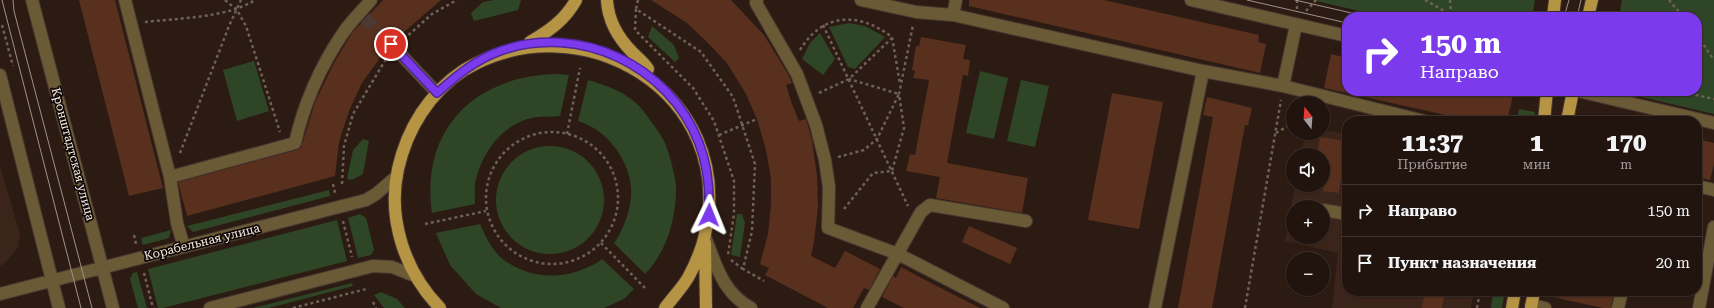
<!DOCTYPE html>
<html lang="ru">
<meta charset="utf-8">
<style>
body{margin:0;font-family:"Roboto Serif",serif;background:#291d17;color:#f1f3f6;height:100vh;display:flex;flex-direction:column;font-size:15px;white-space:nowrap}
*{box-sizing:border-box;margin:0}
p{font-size:13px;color:#a29e9e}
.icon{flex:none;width:22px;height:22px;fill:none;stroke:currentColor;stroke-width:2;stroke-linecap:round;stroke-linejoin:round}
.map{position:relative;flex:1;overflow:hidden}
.panel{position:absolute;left:1342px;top:116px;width:360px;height:180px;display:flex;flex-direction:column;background:#21140e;border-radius:16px;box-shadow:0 1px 3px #0004,0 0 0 1px #3e332e}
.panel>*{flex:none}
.top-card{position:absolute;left:1342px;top:12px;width:360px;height:84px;border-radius:16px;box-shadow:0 1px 3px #0004,0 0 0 1px #3e332e;background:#7c3aed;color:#fff;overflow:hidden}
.needle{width:26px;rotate:343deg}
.controls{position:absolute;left:1286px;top:96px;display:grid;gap:8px}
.controls a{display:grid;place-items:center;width:44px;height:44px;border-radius:50%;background:#21140e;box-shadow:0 1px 3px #0004,0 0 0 1px #3e332e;font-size:20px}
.pin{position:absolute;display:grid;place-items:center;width:34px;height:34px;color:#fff;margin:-17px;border:2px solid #fff;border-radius:50%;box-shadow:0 1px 4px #0007}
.me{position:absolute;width:44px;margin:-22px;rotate:2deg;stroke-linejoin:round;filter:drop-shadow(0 0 3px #0008)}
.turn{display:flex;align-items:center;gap:14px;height:84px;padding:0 12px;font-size:18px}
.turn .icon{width:52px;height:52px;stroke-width:2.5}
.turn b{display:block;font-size:28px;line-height:34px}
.eta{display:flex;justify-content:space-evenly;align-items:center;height:68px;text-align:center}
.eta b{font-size:24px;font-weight:800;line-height:28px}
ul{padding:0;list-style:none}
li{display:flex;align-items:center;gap:12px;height:52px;padding:0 12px;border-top:1px solid #3e332e}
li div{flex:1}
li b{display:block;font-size:15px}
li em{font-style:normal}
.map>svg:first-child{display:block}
</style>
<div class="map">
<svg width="1714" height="308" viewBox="0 0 1714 308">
<rect width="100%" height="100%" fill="#2c1b13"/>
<path fill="#3b241a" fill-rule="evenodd" d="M1323,130l24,4v157h127l-3,17h-139l6,-55 -53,-12 10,-56h28v-30h-22l4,-22h18zM1293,207h30v30h-30z
M0,165l20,69 -2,13 -12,15 -6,4z"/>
<path fill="#2e4526" d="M494,0h27l-3,10 -44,11 -3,-8 12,-11z
M1312,0h223l-3,17h-147z
M1622,0h92v114l-94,-22v-1h77v-74h-78z
M849,23l16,3 20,11 -30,32 -7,-2 -19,-40z
M652,26l22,19 5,13 -4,4 -27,-25z
M820,33l15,26 -12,16 -21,-16 8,-16z
M254,61l15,50 -32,10 -14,-51z
M980,71l28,7 -14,61 -28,-6z
M556,74l13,1 -9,41c-7,1 -15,0 -22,1 -32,3 -55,33 -62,62 -2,8 -1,17 -1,25l-43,9c-12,-84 43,-137 124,-139z
M588,80c18,5 40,13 53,28 7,9 20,26 24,35 4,10 10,31 11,42 1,31 -9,67 -31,89l-31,-31c4,-5 6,-10 9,-16 5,-12 9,-26 8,-39 -2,-29 -25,-59 -53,-67z
M1021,80l28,6 -14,61 -28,-6z
M1519,109l16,3 -1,9h-17z
M363,139l6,2 -6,33 -11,6 -5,-1 6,-29z
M496 200a54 54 0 1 1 108 0a54 54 0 1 1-108 0Z
M329,190l1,6 -137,36 -6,-6z
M360,214l6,4 8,32 -3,5 -13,3 -10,-40z
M737,214h5l3,9 -5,34 -9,-2z
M337,220l10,41 -184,47h-5l-10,-39z
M480,224c6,13 12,27 24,36 24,18 56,20 82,8 6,-3 12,-5 16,-9l32,30 -10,10 -20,9h-103l-25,-14 -26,-29 -14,-32z
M171,230l-2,8 -26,7 -2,-7z
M137,272l10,36h-9l-8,-29 3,-6z
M352,283l1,3 -84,22h-16z
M1493,291h12l-3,17h-11z
M381,292l16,7 8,9h-21l-10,-13z"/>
<path fill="#58301d" d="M79,0h36l48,188 -34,8z
M383,0h58l-45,39 -6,-2 -6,4v5l2,4 -24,33 -13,28 -10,31 -4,34 -148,40 -9,-34 119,-32 4,-2 14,-46 19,-39 18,-30z
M651,0h80l33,35 24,39 4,9 -6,2 6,19 7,17 7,-2 6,21 5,35 1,32 -4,35 -3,14 24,12 10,-17 35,18 -11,21 -5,-2 -11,20h-25l-63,-33 4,-7 -9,-4 8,-30 3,-29v-26l-5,-29 -9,-31 -11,-25 -19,-31 -20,-21 -20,-19z
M969,0h135l155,35 -1,7 8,2 -6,29 -291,-67z
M921,37l45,8 -3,14 7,1 -2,16 -5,-1 -16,88 81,15 -6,35 -86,-15 4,-21 -34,-6 4,-17 5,1 14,-75 -16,-2 2,-7 -3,-1 4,-24h3z
M1331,54l16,4v35l-23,-5z
M1366,91h128l19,4 -6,26h-35l-107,-24z
M1112,93l51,9 -24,127 -51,-9z
M1207,97l45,11 -4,17h-3l-33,183h-34l35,-191 -10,-2z
M1320,137l26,4 -7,52 -16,-2v-36h-6z
M1697,139l17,4v21l-4,16 -13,-3z
M969,226l48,22 -7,16 -48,-22z
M901,267l26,14 53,27h-76l-22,-11 11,-21 3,2z
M1425,291h20l-3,17h-20z
M1554,291h60l-3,17h-8l-50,-11z"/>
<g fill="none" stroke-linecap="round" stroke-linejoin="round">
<path stroke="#4b3a33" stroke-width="12" stroke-dasharray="12 6" stroke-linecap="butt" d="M365,18l26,26"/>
<g stroke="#493831" stroke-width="14">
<path id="minor" d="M32,0l81,308
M125,0l45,177 7,46 7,24
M757,0l-1,3 41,71 19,51 9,35 4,27 -1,41 70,26 105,54
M861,0l55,12 37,3 250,56 80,15 141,35
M1191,0l156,36
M953,15l3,-15
M391,44l46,49
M0,75l59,233
M1283,86l13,-61
M1578,91l136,32
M170,177l125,-34c9,-40 25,-76 48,-110 8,-12 19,-22 28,-33
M1697,186l17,4
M1323,210l24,4
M705,237c11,28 18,56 46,71
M0,294l366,-94 10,-6 21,-18
M1531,305l14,3
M210,308l163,-42 19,1 23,9
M867,308l54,-96 9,-7 96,16
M1155,308l48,-237
M1618,308l4,-17
M1699,308l15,-81"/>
</g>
<g stroke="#493831" stroke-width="14">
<path id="major" d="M607,0c1,21 11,38 26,53 5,5 11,9 15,16
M1553,17l2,-17
M1588,17l4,-17
M530,42c19,-11 35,-22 46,-42
M1544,121l3,-30
M1567,121l6,-30
M705,243l1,65
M440,308c-35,-36 -53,-89 -42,-139 9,-40 31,-76 66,-99 118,-70 273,24 241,164 -2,12 -10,31 -16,42 -6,11 -16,21 -24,32
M1512,308l3,-17
M1531,308l3,-17"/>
</g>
<path stroke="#6f6058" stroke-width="2.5" stroke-dasharray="3 3" stroke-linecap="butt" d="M225,0l12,10 9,16 34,106
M638,0l-2,9 65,43 32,45 22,67 -3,67 -9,38 21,12
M1425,0l30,17
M1450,0l1,15
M1669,0l14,17
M636,9l-1,21 58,58 21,33 20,60v33l-6,41
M1297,9v-9
M1306,11l10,-11
M145,22c33,-4 82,-4 110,-22
M2,25l11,41
M823,25l85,181
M1697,35l17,25
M404,39l28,-25 25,-14
M800,50c23,-38 59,-38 92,-13l8,47
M1678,91l36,8
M819,93l30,-14 43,-41
M486 198a66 66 0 1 1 132 0a66 66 0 1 1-132 0Z
M1276,133l17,-10
M567,134l13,-66
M719,135l38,-16
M180,153l49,-127 12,-26
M838,157l26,-7 13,-11 22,-45 -50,-15
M333,184l2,9
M342,184l2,-38 9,-32 33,-55
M844,209l29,-36 19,-2 12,-43 -5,-34 14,-69
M343,221l9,36
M425,224l61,-13
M134,235l2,9
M601,243l44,45
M731,260l12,9
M144,273l9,35
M373,302l3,6
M293,308l73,-19
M1245,308l36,-208
M1477,308l3,-17"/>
<use href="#minor" stroke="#6a5a36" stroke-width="12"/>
<use href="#major" stroke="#b59444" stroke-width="12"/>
<path stroke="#a0928b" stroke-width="1" d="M2,0l79,308
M13,0l1,11 78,297
M1247,0l100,23
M1295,0l74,17
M1564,17l5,-17
M1577,17l4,-17"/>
</g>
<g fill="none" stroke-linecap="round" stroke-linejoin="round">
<g stroke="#51269a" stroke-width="10">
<path id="route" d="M391,44l46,49c19,-17 38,-33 63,-42 79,-28 169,14 199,92 9,23 11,47 10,72"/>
</g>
<use href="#route" stroke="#7c3aed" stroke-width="7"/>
</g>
<g text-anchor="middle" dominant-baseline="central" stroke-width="3.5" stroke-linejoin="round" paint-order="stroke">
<g font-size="12" fill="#f9ede7" stroke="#0f0805">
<text transform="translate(73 154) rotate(75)">Кронштадтская улица</text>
<text transform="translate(202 242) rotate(-14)">Корабельная улица</text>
</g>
</g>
</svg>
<div class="controls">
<a><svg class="needle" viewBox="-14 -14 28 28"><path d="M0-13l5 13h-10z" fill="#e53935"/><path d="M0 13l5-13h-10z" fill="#a29e9e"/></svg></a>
<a><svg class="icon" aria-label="sound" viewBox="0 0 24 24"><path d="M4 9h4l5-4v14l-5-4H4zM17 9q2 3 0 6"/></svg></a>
<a>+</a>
<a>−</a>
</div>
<div class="pin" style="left:391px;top:44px;background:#d93025"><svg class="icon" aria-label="arrive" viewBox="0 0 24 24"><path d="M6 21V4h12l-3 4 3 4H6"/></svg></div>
<svg class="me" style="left:709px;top:215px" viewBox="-20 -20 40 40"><path d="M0-17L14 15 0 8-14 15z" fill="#7c3aed" stroke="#fff" stroke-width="4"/></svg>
<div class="top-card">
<div class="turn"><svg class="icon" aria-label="right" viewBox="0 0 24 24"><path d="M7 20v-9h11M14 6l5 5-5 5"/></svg><div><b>150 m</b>Направо</div></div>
</div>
<section class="panel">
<div class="eta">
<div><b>11:37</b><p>Прибытие</p></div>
<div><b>1</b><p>мин</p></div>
<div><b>170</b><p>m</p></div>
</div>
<ul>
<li><svg class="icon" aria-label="right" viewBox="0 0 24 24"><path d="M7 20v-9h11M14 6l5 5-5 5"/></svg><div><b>Направо</b></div><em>150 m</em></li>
<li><svg class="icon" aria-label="arrive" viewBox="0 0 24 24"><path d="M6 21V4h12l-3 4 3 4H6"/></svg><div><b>Пункт назначения</b></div><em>20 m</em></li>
</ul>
</section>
</div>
